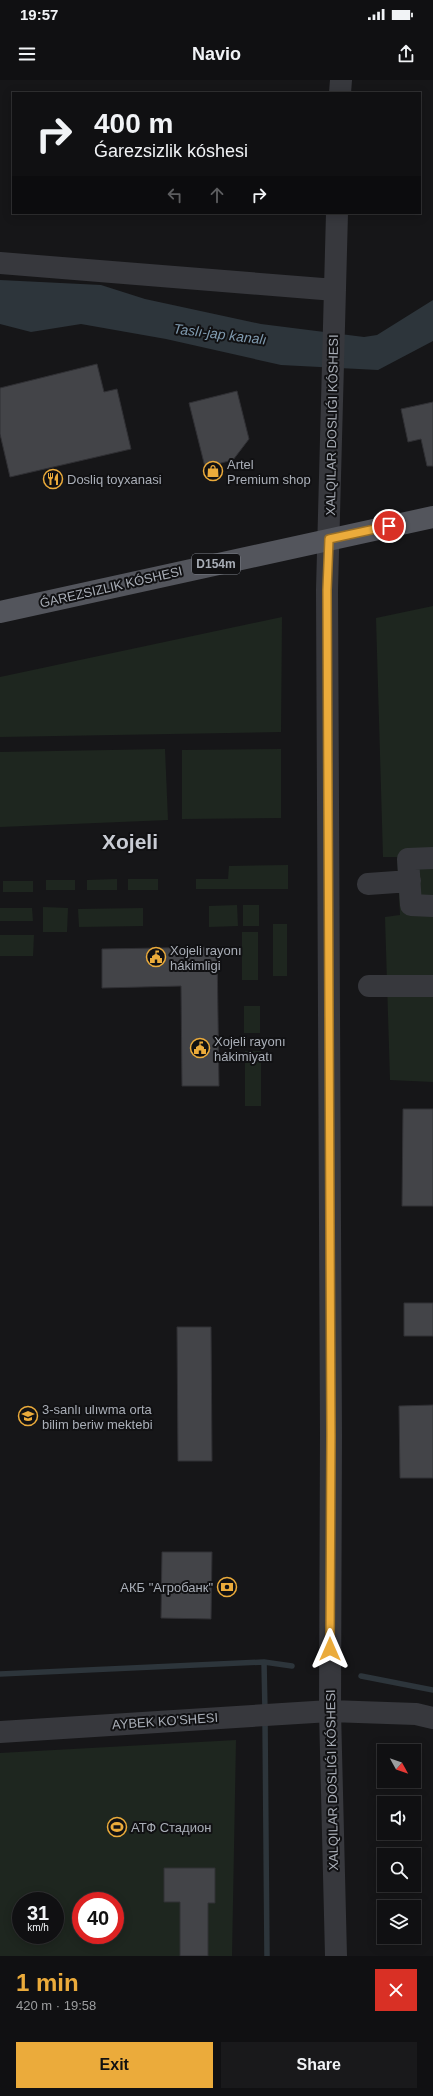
<!DOCTYPE html>
<meta charset="utf-8">
<style>
body{margin:0;font-family:Arial,sans-serif;background:#19191b;color:#f1f3f6;height:100vh;display:flex;flex-direction:column;font-size:15px;white-space:nowrap}
*{box-sizing:border-box;margin:0}
p{font-size:13px;color:#9c9d9f}
.icon{flex:none;width:22px;height:22px;fill:none;stroke:currentColor;stroke-width:2;stroke-linecap:round;stroke-linejoin:round}
.map{position:relative;height:1876px;overflow:hidden}
.side{display:flex;flex-direction:column;background:#101012;flex:1}
.side>*{flex:none}
.top-card{position:absolute;left:12px;top:12px;width:409px;height:122px;border-radius:0px;box-shadow:0 2px 10px #0003,0 0 0 1px #303032;background:#101012;color:#f1f3f6;overflow:hidden}
.needle{width:26px;rotate:130deg}
.buttons{position:absolute;left:377px;top:1664px;display:grid;gap:8px}
.buttons a{display:grid;place-items:center;width:44px;height:44px;border-radius:0px;background:#101012;box-shadow:0 2px 10px #0003,0 0 0 1px #303032;font-size:20px}
.speed{position:absolute;left:12px;top:1812px;display:flex;gap:8px;font-size:20px;font-weight:700;text-align:center}
.speed>*{display:grid;place-content:center;width:52px;height:52px;border-radius:50%;background:#101012;box-shadow:0 2px 10px #0003,0 0 0 1px #303032;line-height:1}
.speed small{font-size:10px;font-weight:400}
.speed .limit{border:6px solid #d22;background:#fff;color:#111}
.pin{position:absolute;display:grid;place-items:center;width:34px;height:34px;color:#fff;margin:-17px;border:2px solid #fff;border-radius:50%;box-shadow:0 1px 4px #0007}
.me{position:absolute;width:44px;margin:-22px;rotate:0deg;stroke-linejoin:round;filter:drop-shadow(0 0 3px #0008)}
.turn{display:flex;align-items:center;gap:14px;height:84px;padding:0 16px;font-size:18px}
.turn .icon{width:52px;height:52px;stroke-width:2.5}
.turn b{display:block;font-size:28px;line-height:34px}
.lanes{display:flex;align-items:center;height:38px;padding:0 16px;background:#0003;justify-content:center;gap:20px;direction:ltr}
.lanes .off{opacity:.35}
.round{display:grid;place-items:center;flex:none;width:42px;height:42px;border-radius:0px;background:#19191b}
.head{display:flex;align-items:center;justify-content:space-between;height:68px;padding:0 16px}
h1{font-size:24px;font-weight:700;line-height:30px;color:#ebab3b}
.cta{display:flex;gap:8px;margin-top:auto;padding:8px 16px}
.cta a{flex:1;height:46px;border-radius:0px;background:#ebab3b;color:#111;font-size:16px;font-weight:700;line-height:46px;text-align:center}
.cta a+a{background:#19191b;color:#f1f3f6}
.status{display:flex;justify-content:space-between;align-items:center;height:28px;padding:0 20px;background:#101012;direction:ltr}
.status svg{height:11px;fill:currentColor}
header{display:flex;justify-content:space-between;align-items:center;height:52px;padding:0 16px;background:#101012;font-size:18px;font-weight:700}
.map>svg:first-child{display:block}
</style>
<div class="status"><b>19:57</b><svg viewBox="0 0 49 12"><path d="M0 12V9h3v3zM5 12V6h3v6zM10 12V3h3v9zM15 12V0h3v12zM26 1h20v11H26zM47 4h2v5h-2z"/></svg></div>
<header><svg class="icon" aria-label="menu" viewBox="0 0 24 24"><path d="M4 6h16M4 12h16M4 18h16"/></svg>Navio<svg class="icon" aria-label="share" viewBox="0 0 24 24"><path d="M12 15V3M7 8l5-5 5 5M5 13v7h14v-7"/></svg></header>
<div class="map">
<svg width="433" height="1876" viewBox="0 0 433 1876">
<rect width="100%" height="100%" fill="#161618"/>
<path fill="#1e261f" fill-rule="evenodd" d="M433,526v476l-43,-2 -5,-163 15,-2 -3,-58h-14l-7,-239z
M282,537l-1,115 -281,5v-60z
M165,669l3,71 -168,7v-75z
M281,669v69l-99,1v-69z
M288,785v24h-92v-10h32l1,-13z
M117,799v11h-30v-10z
M128,799h30v11h-30z
M46,800h29v10h-29z
M3,801h30v11h-30z
M237,825l1,21 -29,1v-21z
M243,825h16v21h-16z
M43,827l25,1 -1,24h-24z
M0,828h32l1,13h-33z
M143,828v18l-64,1 -1,-18z
M273,844h14v52h-14z
M242,852h16v48h-16z
M0,855h34l-1,21h-33z
M244,926h16v27h-16z
M245,971h16v55h-16z
M236,1660l-4,216h-232v-203zM21,1821h34v34h-34zM81,1821h34v34h-34z"/>
<path fill="#2d353b" d="M0,200l101,5 44,14 116,25 103,13 13,-2 56,-35v41l-55,29 -97,-5 -115,-26 -85,-15 -50,8 -31,-8z"/>
<g fill="none" stroke-linecap="round" stroke-linejoin="round">
<path stroke="#2d353b" stroke-width="5.5" d="M264,1582l1,50
M0,1594l264,-12 28,4
M361,1596l72,14
M265,1640l2,236"/>
</g>
<path fill="#434448" stroke="#303034" d="M97,284l7,28 13,-3 14,60 -121,28 -10,-43v-46z
M237,311l12,48 -16,21 -28,7 -16,-64z
M433,322v64h-6l-6,-27 -13,3 -7,-33z
M217,867l2,139h-37l-1,-100 -79,2v-39z
M403,1029h30v97h-31z
M404,1223h29v33h-29z
M177,1247h34l1,134h-34z
M433,1325v73h-33l-1,-72z
M162,1472h50l-1,67 -50,-1z
M164,1788h51v35h-7v53h-28v-54h-16z"/>
<g fill="none" stroke-linecap="round" stroke-linejoin="round">
<path stroke="#37383d" stroke-width="22" d="M340,13l1,-13
M0,183l335,27
M433,778l-25,1 3,46 22,1
M368,804l42,-3
M369,906h64
M0,1652l330,-21 86,3 17,4
M336,1876l-6,-245 1,-276 -4,-845 10,-377"/>
<path stroke="#53555c" stroke-width="22" d="M0,532l433,-95"/>
</g>
<g fill="none" stroke-linecap="round" stroke-linejoin="round">
<g stroke="#996f26" stroke-width="10">
<path id="route" d="M330,1569l1,-214 -4,-845 2,-51 60,-13"/>
</g>
<use href="#route" stroke="#ebab3b" stroke-width="7"/>
</g>
<defs>
<g id="shop-ring" transform="scale(1)"><circle r="9.5" fill="#111113" stroke="#ebab3b" stroke-width="1.5"/><path d="M-5-2.5h2.3a2.7 3.5 0 0 1 5.4 0H5L5.5 6h-11ZM-1.5-2.5h3a1.5 2.3 0 0 0-3 0Z" fill="#ebab3b"/></g>
<g id="restaurant-ring" transform="scale(1)"><circle r="9.5" fill="#111113" stroke="#ebab3b" stroke-width="1.5"/><path d="M-5-6h1v4h1v-4h1v4h1v-4h1v5L-1.5 .5V6h-2V.5L-5-1ZM5-6V6H3V1.5H1.5Q1.5-4 5-6Z" fill="#ebab3b"/></g>
<g id="civic-ring" transform="scale(1)"><circle r="9.5" fill="#111113" stroke="#ebab3b" stroke-width="1.5"/><path d="M-.6-6.5H3V-4.5H.6V-3L4-1V1h2V6H-6V1h2V-1L-.6-3ZM-1.2 2.5V6h2.4V2.5Z" fill="#ebab3b"/></g>
<g id="school-ring" transform="scale(1)"><circle r="9.5" fill="#111113" stroke="#ebab3b" stroke-width="1.5"/><path d="M0-5L7-2L0 1L-7-2ZM-4 1L0 2.5L4 1V4Q0 6-4 4Z" fill="#ebab3b"/></g>
<g id="bank-ring" transform="scale(1)"><circle r="9.5" fill="#111113" stroke="#ebab3b" stroke-width="1.5"/><path d="M-6-4H6V4H-6ZM0-2.3a2.3 2.3 0 1 0 0 4.6a2.3 2.3 0 1 0 0-4.6Z" fill="#ebab3b"/></g>
<g id="stadium-ring" transform="scale(1)"><circle r="9.5" fill="#111113" stroke="#ebab3b" stroke-width="1.5"/><path d="M0-5a6.5 5 0 1 0 0 10a6.5 5 0 1 0 0-10ZM-3.5-1.8h7v3.6h-7Z" fill="#ebab3b"/></g>
</defs>
<g fill-rule="evenodd">
<use href="#shop-ring" x="213" y="391"/>
<use href="#restaurant-ring" x="53" y="399"/>
<use href="#civic-ring" x="156" y="877"/>
<use href="#civic-ring" x="200" y="968"/>
<use href="#school-ring" x="28" y="1336"/>
<use href="#bank-ring" x="227" y="1507"/>
<use href="#stadium-ring" x="117" y="1747"/>
</g>
<g text-anchor="middle" dominant-baseline="central" stroke-width="4" stroke-linejoin="round" paint-order="stroke">
<rect fill="#111113" stroke="#7b7f86" stroke-width="1" x="192" y="474" width="48" height="20" rx="3"/>
<g font-size="12" font-weight="bold" fill="#a9aeb7">
<text x="216" y="484">D154m</text>
</g>
<g font-size="13" fill="#a9aeb7" stroke="#111113">
<text transform="translate(332 345) rotate(-89)">XALQILAR DOSLIǴI KÓSHESI</text>
<text transform="translate(111 507) rotate(-13)">ǴAREZSIZLIK KÓSHESI</text>
<text transform="translate(165 1641) rotate(-4)">AYBEK KO'SHESI</text>
<text transform="translate(332 1700) rotate(-91)">XALQILAR DOSLIǴI KÓSHESI</text>
</g>
<g font-size="13" fill="#a9aeb7" stroke="#111113" text-anchor="start">
<text x="227" y="384">Artel<tspan x="227" dy="15">Premium shop</tspan></text>
<text x="67" y="399">Dosliq toyxanasi</text>
<text x="170" y="870">Xojeli rayonı<tspan x="170" dy="15">hákimligi</tspan></text>
<text x="214" y="961">Xojeli rayonı<tspan x="214" dy="15">hákimiyatı</tspan></text>
<text x="42" y="1329">3-sanlı ulıwma orta<tspan x="42" dy="15">bilim beriw mektebi</tspan></text>
<text x="213" y="1507" text-anchor="end">АКБ "Агробанк"</text>
<text x="131" y="1747">АТФ Стадион</text>
</g>
<g font-size="14" font-style="italic" fill="#819cb1" stroke="#111113">
<text transform="translate(220 254) rotate(7)">Taslı-jap kanalı</text>
</g>
<g font-size="21" font-weight="bold" fill="#c9ccd4" stroke="#111113">
<text x="130" y="761">Xojeli</text>
</g>
</g>
</svg>
<div class="buttons">
<a><svg class="needle" viewBox="-14 -14 28 28"><path d="M0-13l5 13h-10z" fill="#e53935"/><path d="M0 13l5-13h-10z" fill="#9c9d9f"/></svg></a>
<a><svg class="icon" aria-label="sound" viewBox="0 0 24 24"><path d="M4 9h4l5-4v14l-5-4H4zM17 9q2 3 0 6"/></svg></a>
<a><svg class="icon" aria-label="search" viewBox="0 0 24 24"><circle cx="10" cy="10" r="6"/><path d="M15 15l6 6"/></svg></a>
<a><svg class="icon" aria-label="layers" viewBox="0 0 24 24"><path d="M12 4l9 5-9 5-9-5zM3 14l9 5 9-5"/></svg></a>
</div>
<div class="speed"><div>31<small>km/h</small></div><div class="limit">40</div></div>
<div class="pin" style="left:389px;top:446px;background:#d93025"><svg class="icon" aria-label="arrive" viewBox="0 0 24 24"><path d="M6 21V4h12l-3 4 3 4H6"/></svg></div>
<svg class="me" style="left:330px;top:1569px" viewBox="-20 -20 40 40"><path d="M0-17L14 15 0 8-14 15z" fill="#ebab3b" stroke="#fff" stroke-width="4"/></svg>
<div class="top-card">
<div class="turn"><svg class="icon" aria-label="right" viewBox="0 0 24 24"><path d="M7 20v-9h11M14 6l5 5-5 5"/></svg><div><b>400 m</b>Ǵarezsizlik kóshesi</div></div>
<div class="lanes"><svg class="icon off" aria-label="left" viewBox="0 0 24 24"><path d="M17 20v-9H6M10 6l-5 5 5 5"/></svg><svg class="icon off" aria-label="ahead" viewBox="0 0 24 24"><path d="M12 20V5M6 11l6-6 6 6"/></svg><svg class="icon" aria-label="right" viewBox="0 0 24 24"><path d="M7 20v-9h11M14 6l5 5-5 5"/></svg></div>
</div>
</div>
<section class="side">
<div class="head"><div><h1>1 min</h1><p>420 m · 19:58</p></div><a class="round" style="background:#d93025;color:#fff"><svg class="icon" aria-label="close" viewBox="0 0 24 24"><path d="M6 6l12 12M18 6L6 18"/></svg></a></div>
<div class="cta"><a>Exit</a><a>Share</a></div>
</section>
